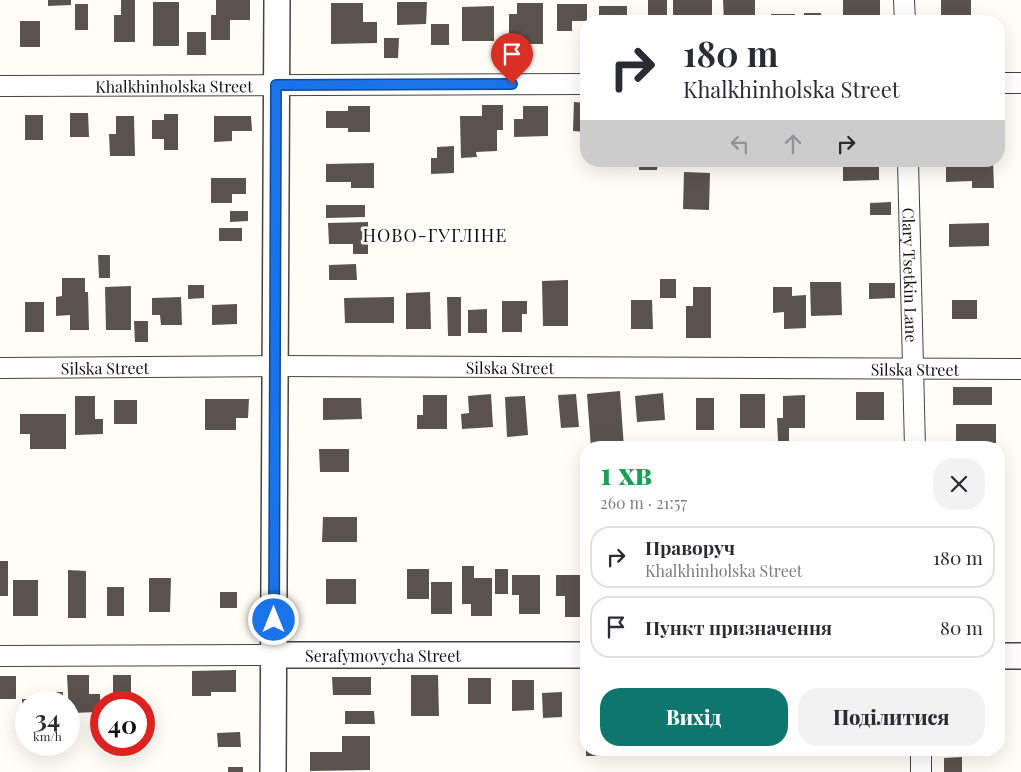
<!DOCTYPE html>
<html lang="uk">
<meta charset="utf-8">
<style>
body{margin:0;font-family:"Playfair Display",serif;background:#f2f2f3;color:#2b2b33;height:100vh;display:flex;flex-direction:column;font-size:19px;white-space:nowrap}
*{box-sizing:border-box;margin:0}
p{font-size:16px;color:#7c7c81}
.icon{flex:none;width:28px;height:28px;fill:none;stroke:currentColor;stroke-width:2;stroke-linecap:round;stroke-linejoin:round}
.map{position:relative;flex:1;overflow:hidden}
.details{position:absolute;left:580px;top:441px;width:425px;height:315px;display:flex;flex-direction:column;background:#fff;border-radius:20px;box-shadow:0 5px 20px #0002}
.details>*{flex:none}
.banner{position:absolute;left:580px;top:15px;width:425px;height:152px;border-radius:20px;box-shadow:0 5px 20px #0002;background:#fff;color:#2b2b33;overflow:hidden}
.speed{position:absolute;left:15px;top:691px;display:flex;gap:10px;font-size:25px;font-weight:700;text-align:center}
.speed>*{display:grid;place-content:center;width:65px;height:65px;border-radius:50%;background:#fff;box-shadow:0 5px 20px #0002;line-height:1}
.speed small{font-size:12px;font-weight:400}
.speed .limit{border:8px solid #d22;background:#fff;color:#111}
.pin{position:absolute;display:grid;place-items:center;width:42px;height:42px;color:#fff;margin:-51px -21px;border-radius:50% 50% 50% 0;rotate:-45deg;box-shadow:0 0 5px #0007}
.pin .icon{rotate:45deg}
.me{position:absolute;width:55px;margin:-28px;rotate:0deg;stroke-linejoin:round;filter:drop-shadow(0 0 4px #0008)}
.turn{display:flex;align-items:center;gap:18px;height:105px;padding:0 20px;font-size:22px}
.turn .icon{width:65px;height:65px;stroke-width:2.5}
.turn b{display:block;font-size:35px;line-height:42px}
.lanes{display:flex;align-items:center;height:48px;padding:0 20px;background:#0003;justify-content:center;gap:25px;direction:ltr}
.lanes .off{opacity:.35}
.round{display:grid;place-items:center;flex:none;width:52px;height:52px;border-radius:20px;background:#f2f2f3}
.overview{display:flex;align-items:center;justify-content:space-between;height:85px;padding:0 20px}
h1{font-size:30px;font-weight:800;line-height:38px;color:#1e9e55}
.button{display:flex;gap:10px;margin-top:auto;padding:10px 20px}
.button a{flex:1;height:58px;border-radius:20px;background:#0f766e;color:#fff;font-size:20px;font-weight:800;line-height:58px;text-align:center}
.button a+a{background:#f2f2f3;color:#2b2b33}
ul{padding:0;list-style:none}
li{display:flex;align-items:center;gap:15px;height:62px;margin:0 10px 8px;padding:0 10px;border:2px solid #e1e1e2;border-radius:20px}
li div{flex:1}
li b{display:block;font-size:19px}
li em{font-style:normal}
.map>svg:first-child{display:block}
</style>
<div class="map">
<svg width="1021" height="772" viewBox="0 0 1021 772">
<rect width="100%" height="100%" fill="#fffdf5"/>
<path fill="#5a524d" d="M48,0h23v5l-23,1z
M121,0h14v42h-21v-27h7z
M216,0h34v20h-20v20h-19v-25h5z
M648,0h19v21h-19z
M673,0h39v21h-39z
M723,0h32v21h-31z
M843,0h37v21h-37z
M941,0h30v18h-30z
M153,2h26v44h-26z
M397,2h30l-1,22 -29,1z
M331,3h32v19h14v21l-46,1z
M517,3h26v41h-34v-30h8z
M75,4h13v26h-13z
M557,4h30v17h-15v10h-15z
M494,6v35h-32v-34z
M599,6h28v15h-28z
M804,13h17v8h-17z
M771,14h24v7h-24z
M20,21h20v26h-20z
M431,24h18v21h-18z
M187,32h19v23h-19z
M384,38h15l-1,20h-14z
M574,102l12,1v29l-13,-1z
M482,105h21v25h-6v21l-21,1 1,5 -16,1 -1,-42h22z
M348,106h22v26h-22v-4h-22v-17h22z
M523,106h25v30l-34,1v-18h9z
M70,113h18l1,24h-19z
M164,114h14v36h-14v-11h-12v-19h12z
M25,115h18v25h-18z
M116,116h18l1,40h-25l-1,-22h7z
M214,116h37l1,15h-20v10l-18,1z
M454,146v27l-23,1v-16h6v-11z
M639,161h19l-1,9h-18z
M946,161h47l1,27h-22v-7l-26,1z
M374,163v25h-23v-6h-25v-18z
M843,165h36v15l-36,1z
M684,172l26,1 -1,37 -26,-1z
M211,178h35v16h-14v9h-21z
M891,202v13h-21v-12z
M326,205h39v12l-39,1z
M230,211h18v10l-18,1z
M368,222v32h-15v-10h-24l-1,-21z
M989,223v23l-40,1v-23z
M219,228h23v13h-23z
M98,255h12v23h-11z
M356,264l1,16h-28v-15z
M62,278h23v14h3l1,38h-19v-15l-14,1v-19l6,-1z
M660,279h16v19h-16z
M568,280v46h-25l-1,-45z
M810,282h31l1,33 -31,1z
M869,283h26v15l-26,1z
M188,285h16v13l-16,1z
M131,286v44h-25l-1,-43z
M693,287h18v51h-25v-32h7z
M773,287h19v9l14,-1v33l-22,1v-17l-11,1z
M430,292l1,37h-25v-36z
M181,297l1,28h-21l-1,-10h-8v-17z
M394,297v26h-49l-1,-25z
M447,297h14v39h-13z
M631,300h21l1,29h-22z
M952,300h25v19h-25z
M502,301h25v13h-5v18h-20z
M25,302h19v30h-19z
M237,304v20l-25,1v-20z
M487,309v24h-19v-23z
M134,321h14v21h-13z
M953,387h39v18h-39z
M620,391l4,57h-33l-4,-54z
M856,392h28v28h-28z
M663,393l2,27 -28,2 -2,-26z
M491,394l2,33 -31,2 -1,-15 8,-1 -1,-17z
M576,394l3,33 -18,1 -3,-33z
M740,394h25v34h-25z
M423,395h24v34h-30v-14h6z
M805,395v33h-16v14h-11l-1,-24h6v-22z
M75,396h20v23h8v15l-28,1z
M525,396l3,39 -21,2 -2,-40z
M323,398h38l1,21 -39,1z
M696,398h18v32h-18z
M205,399h44l-1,19h-12v12h-31z
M114,400h23v24h-23z
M20,414h46v35h-36v-15h-10z
M956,424h40v19h-40z
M820,445h67v3h-67z
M319,449h30v23h-29z
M323,517h34v25h-35z
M0,561h8v35h-8z
M462,566h12v12h18v38h-21v-12h-9z
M407,569h22v30h-22z
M495,569h13v25h-13z
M68,570l18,1v47h-18z
M512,575h28v39h-21v-19h-7z
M556,575h26l-1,42h-16v-21h-9z
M149,578h22l-1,34h-21z
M326,579h30v25h-30z
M13,580h25v36h-25z
M431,582h21v32h-21z
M107,587h17v29h-17z
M220,592h17v16h-17z
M236,670v22h-25v4h-19v-25z
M67,675h22v19h11v18l-31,1z
M113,675h18v27h-18z
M411,675h27l1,41h-28z
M0,676h16v23h-16z
M332,677h39v18h-38z
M999,677h2v44h-2z
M468,678h23v26h-23z
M512,680h22v30l-22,1z
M50,692h13v10h-13z
M562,692v25l-19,1 -1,-25z
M22,699h21v3h-17v24h-4z
M345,711h29l1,13h-30z
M240,732l1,15h-23l-1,-14z
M342,736h28v34l-60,1v-19h32z
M586,750h14v6h-14z
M840,750h48v2l-48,1z
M962,757v15h-18v-14z
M228,767h15v5h-15z"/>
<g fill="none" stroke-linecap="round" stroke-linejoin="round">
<g stroke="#444" stroke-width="22">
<g id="minor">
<path d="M904,0l1,21"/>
<path d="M999,83h22"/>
<path id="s1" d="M0,86l586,-2"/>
<path id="s2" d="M908,161l7,287"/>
<path id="s3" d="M0,368l275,-2 746,3"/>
<path d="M0,656l273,-1"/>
<path d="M921,750v22"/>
</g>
</g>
<g stroke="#444" stroke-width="28">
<g id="tertiary">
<path id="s4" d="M273,655h313"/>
<path d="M999,656h22"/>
<path d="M273,772l4,-772"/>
</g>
</g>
<use href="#minor" stroke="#fff" stroke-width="20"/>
<use href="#tertiary" stroke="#fff" stroke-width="25"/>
</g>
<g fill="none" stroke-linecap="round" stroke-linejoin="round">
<g stroke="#114b97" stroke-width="12">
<path id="route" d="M274,620l2,-535 236,-1"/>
</g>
<use href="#route" stroke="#1a73e8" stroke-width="9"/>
</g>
<g text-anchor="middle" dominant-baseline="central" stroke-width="5" stroke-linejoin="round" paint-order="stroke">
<g font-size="16" fill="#111" stroke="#fff">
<text stroke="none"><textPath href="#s1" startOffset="174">Khalkhinholska Street</textPath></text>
<text stroke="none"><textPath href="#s2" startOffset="114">Clary Tsetkin Lane</textPath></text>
<text stroke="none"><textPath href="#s3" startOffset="105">Silska Street</textPath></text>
<text stroke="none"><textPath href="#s3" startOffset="510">Silska Street</textPath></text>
<text stroke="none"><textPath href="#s3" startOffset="915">Silska Street</textPath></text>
<text stroke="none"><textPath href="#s4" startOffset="110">Serafymovycha Street</textPath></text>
</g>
<g font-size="18" letter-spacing="1" fill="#111" stroke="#fff">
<text x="435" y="235">НОВО-ГУГЛІНЕ</text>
</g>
</g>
</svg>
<div class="speed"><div>34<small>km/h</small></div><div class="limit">40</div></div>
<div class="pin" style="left:512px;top:84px;background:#d93025"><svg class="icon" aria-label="arrive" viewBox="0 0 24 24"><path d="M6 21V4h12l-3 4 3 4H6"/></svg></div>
<svg class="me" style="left:274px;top:620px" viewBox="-20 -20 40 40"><circle r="17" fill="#1a73e8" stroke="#fff" stroke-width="3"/><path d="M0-11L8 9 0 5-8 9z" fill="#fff"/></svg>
<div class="banner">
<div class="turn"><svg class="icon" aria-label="right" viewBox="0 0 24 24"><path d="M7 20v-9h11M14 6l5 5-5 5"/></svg><div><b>180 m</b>Khalkhinholska Street</div></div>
<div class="lanes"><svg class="icon off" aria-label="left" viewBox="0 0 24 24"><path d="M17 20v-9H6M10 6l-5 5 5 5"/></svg><svg class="icon off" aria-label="ahead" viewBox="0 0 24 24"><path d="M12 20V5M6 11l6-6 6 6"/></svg><svg class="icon" aria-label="right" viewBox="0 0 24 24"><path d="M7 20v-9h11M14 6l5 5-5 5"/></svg></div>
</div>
<section class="details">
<div class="overview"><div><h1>1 хв</h1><p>260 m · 21:57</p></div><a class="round"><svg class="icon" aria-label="close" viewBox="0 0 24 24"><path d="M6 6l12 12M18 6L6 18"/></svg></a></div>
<ul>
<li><svg class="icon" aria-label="right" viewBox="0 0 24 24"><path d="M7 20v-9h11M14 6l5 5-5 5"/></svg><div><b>Праворуч</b><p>Khalkhinholska Street</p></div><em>180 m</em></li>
<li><svg class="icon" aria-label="arrive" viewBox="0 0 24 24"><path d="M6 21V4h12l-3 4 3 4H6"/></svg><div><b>Пункт призначення</b></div><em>80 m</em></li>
</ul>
<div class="button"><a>Вихід</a><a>Поділитися</a></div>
</section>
</div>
